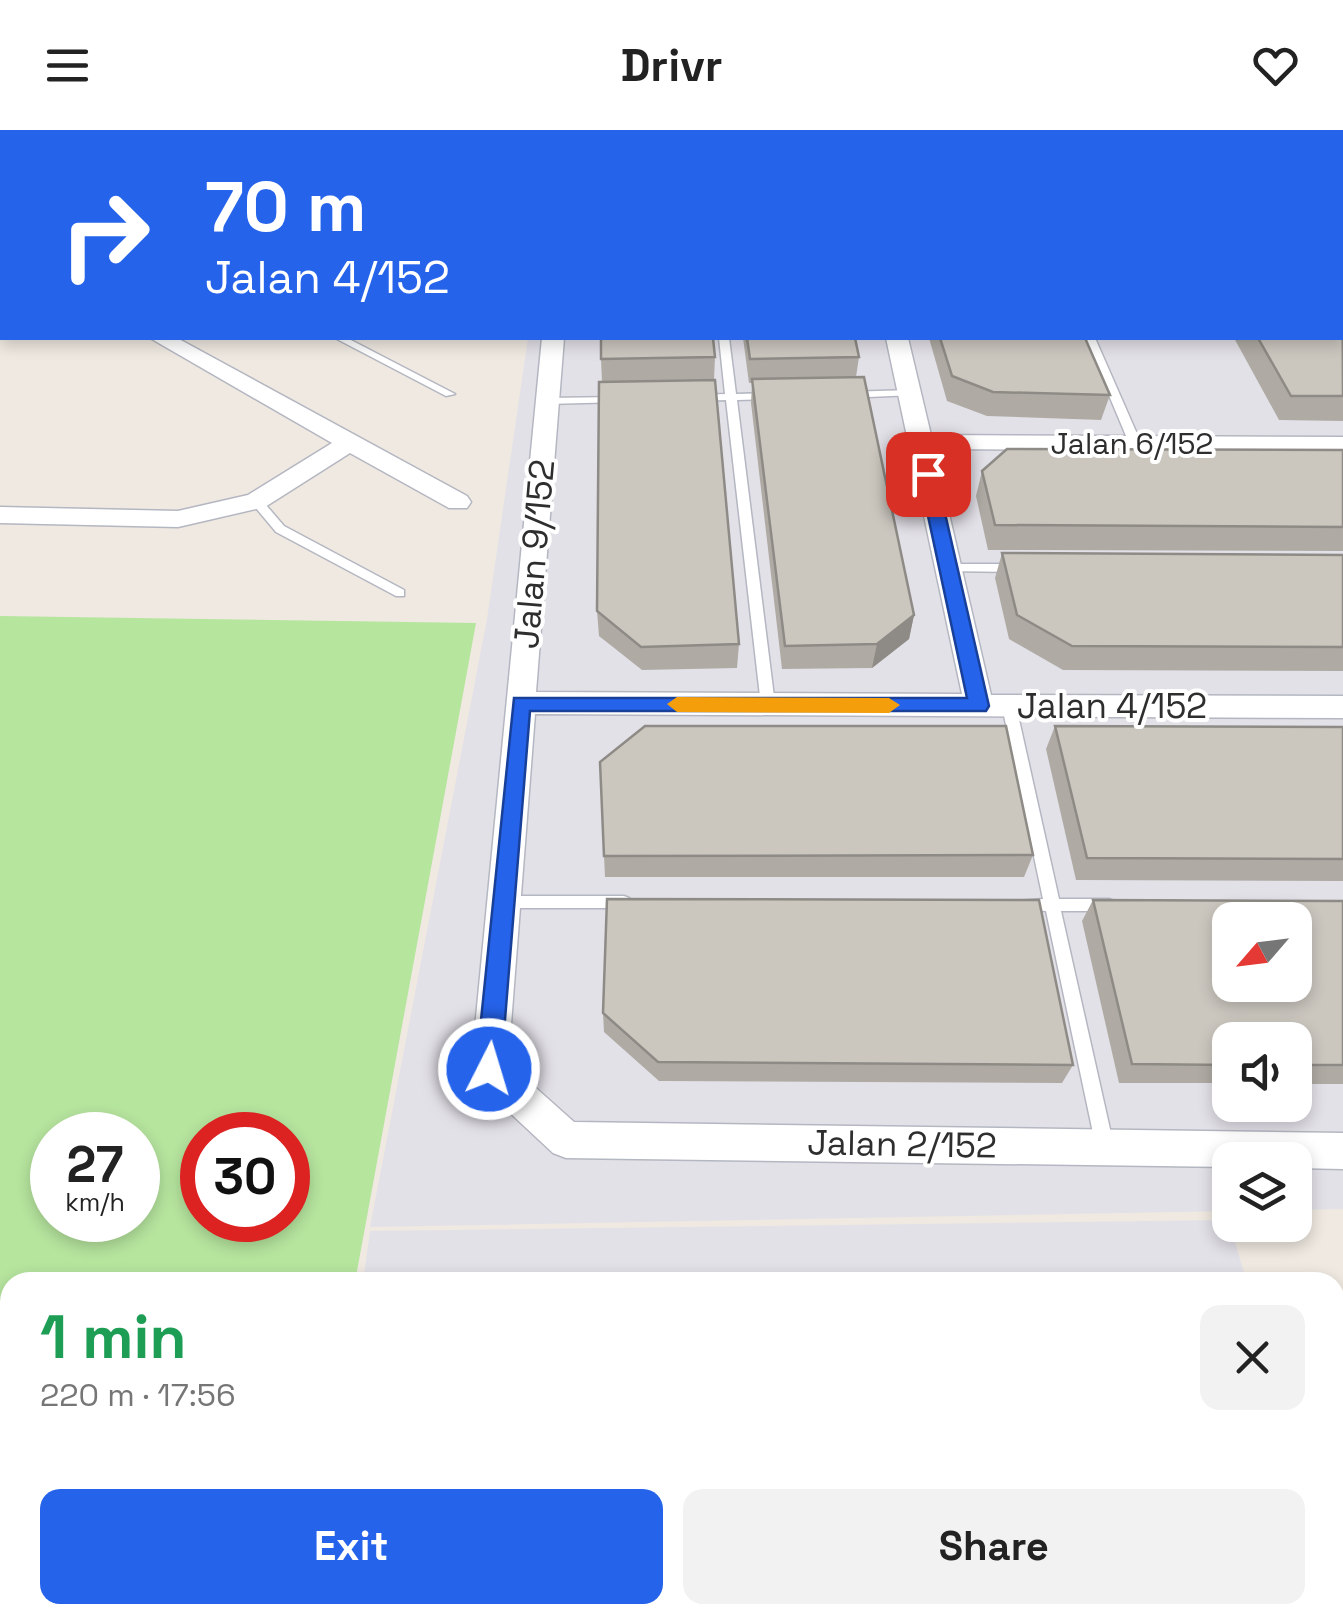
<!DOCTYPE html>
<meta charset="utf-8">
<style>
body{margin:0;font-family:"Space Grotesk",sans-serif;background:#f2f2f2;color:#222;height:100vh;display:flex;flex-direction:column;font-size:38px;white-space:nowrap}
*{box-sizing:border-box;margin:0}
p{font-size:32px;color:#767676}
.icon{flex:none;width:55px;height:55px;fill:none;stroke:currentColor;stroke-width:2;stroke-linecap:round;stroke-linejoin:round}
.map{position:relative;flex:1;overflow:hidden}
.sheet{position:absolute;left:0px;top:1142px;width:1345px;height:352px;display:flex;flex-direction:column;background:#fff;border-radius:30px 30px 0 0;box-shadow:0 5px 15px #0003}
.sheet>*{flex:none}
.hud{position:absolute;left:0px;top:0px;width:1345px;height:210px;box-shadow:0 5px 15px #0003;background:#2563eb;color:#fff;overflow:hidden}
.needle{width:65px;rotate:242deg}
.tools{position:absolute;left:1212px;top:772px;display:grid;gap:20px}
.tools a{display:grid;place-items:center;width:100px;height:100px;border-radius:20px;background:#fff;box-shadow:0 5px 15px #0003;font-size:50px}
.speed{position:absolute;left:30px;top:982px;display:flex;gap:20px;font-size:50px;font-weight:700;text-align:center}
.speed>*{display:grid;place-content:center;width:130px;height:130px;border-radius:50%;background:#fff;box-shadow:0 5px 15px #0003;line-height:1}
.speed small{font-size:25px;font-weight:400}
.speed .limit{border:15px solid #d22;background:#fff;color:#111}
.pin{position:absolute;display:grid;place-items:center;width:85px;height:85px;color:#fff;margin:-42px;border-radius:20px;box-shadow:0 5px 15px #0006}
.me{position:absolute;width:110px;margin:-55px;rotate:5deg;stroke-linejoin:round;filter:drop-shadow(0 0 8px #0008)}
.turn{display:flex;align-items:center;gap:35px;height:210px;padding:0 40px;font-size:45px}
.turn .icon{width:130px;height:130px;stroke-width:2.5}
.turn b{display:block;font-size:70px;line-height:85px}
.round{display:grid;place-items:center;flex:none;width:105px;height:105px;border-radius:20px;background:#f2f2f2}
.headline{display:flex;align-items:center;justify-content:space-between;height:170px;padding:0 40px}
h1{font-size:60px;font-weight:800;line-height:75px;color:#1e9e55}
.cta{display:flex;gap:20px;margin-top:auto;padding:20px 40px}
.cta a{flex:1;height:115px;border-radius:20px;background:#2563eb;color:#fff;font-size:40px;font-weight:800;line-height:115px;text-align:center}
.cta a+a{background:#f2f2f2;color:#222}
header{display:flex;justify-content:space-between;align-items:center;height:130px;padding:0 40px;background:#fff;font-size:45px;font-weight:800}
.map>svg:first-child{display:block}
</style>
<header><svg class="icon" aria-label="menu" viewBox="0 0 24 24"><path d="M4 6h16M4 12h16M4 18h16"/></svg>Drivr<svg class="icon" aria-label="heart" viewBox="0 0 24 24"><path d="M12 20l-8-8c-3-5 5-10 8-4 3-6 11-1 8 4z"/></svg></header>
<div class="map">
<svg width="1343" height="1494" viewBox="0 0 1343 1494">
<rect width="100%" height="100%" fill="#efe9e1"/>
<path fill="#e3e1e8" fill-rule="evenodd" d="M558,0h785v1079l-48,1v-50h-65v51l-860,16 117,-608 41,-281h814v-206zM1230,790h65v65h-65zM1230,910h65v65h-65z
M1228,1090l19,62h-884l7,-51z
M1335,1437l8,26v31h-1023l1,-9h1014z"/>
<path fill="#b6e59e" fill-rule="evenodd" d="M0,486l476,7 -121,659h-345v333h300l-1,9h-309zM52,1005h86v85h-86zM202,1005h86v85h-86z"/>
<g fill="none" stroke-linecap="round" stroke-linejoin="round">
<g stroke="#b4b7c1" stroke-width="3">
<path id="service" d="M701,0h8v2h-8z
M1110,0h41l2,2h-42z
M335,208h12l108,56 -9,2z
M719,208h10l7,56 32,-1 5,3 -5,3 -31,1 38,305 -7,5 -7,-5 -35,-305 -30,1 -5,-3 5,-3 29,-1z
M1085,208h10l46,105 -2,2h-8l-2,-2z
M910,260l5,3 -1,2 -68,3 -5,-3 5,-3z
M618,267l4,1v4l-75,2 -5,-3 5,-3z
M256,367l4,1 24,28 120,64v6h-8l-120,-64 -26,-31z
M949,434h66l6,4 -6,4 -70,-1v-6z
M1009,571l7,5 43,193h50l5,2 3,4 -3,4 -5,2h-48l53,236 -3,6 -6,2 -6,-2 -3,-6 -50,-236 -29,-2 -3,-4 3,-4 26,-2 -41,-193z
M504,766h120l5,2 3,4 -3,4 -5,2h-120l-5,-2 -3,-4 3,-4z
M551,1485h22l-1,9h-22z
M1182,1485h22l2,9h-22z"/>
</g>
<g stroke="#b4b7c1" stroke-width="3">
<path id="minor" d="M377,0h23l1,2h-22z
M561,0h18v2h-18z
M842,0h18l1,2h-18z
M1342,70h1v12h-1z
M0,112h2v14h-2z
M150,208h27l290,158 4,6 -4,6h-18l-99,-55 -85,54 -87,20 -178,-4v-16l178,4 70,-16 84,-52z
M542,208h22l-28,354 426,2 -76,-356h22l23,97 412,2v14l-409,-2 57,246 352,1v22l-808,-4 -27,349 66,59 769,11v36l-48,-1v-8h-65v7l-664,-9 -13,-5 -77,-72 -5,-12z"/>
</g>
<use href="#service" fill="#fff" fill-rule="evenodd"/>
<use href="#minor" fill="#fff" fill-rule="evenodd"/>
</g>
<path fill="#afaba4" d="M1156,0h187v57l-1,-55h-187z
M1343,99v192l-64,-1 -45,-82h108z
M743,208h112l4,19 -3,20 58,238 -5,24 -37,29 -90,1 -31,-266 1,-20h-3z
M929,208h156l25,57 -9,25 -114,-4 -40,-15z
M715,227l-1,23 25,264 -2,24 -95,2 -43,-34 -2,-25 5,-229 -1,-23z
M1343,320v101l-355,-1 -12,-54 6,-25z
M1002,423l341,2v116l-280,-1 -54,-31 -14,-61z
M1055,596l288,1v154l-267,-1 -30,-131z
M1033,725l-9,22h-419l-1,-21z
M1093,770l250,1v183h-48v-44h-65v43h-111l-37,-162z
M603,883l470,52 -11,18 -403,-2 -55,-49z"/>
<path fill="#8e8b86" d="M914,485l-5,24 -37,29 5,-24z"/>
<path fill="#cbc7bf" stroke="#8e8b86" stroke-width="2.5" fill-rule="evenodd" d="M600,0h92v2h-92z
M722,0h89v2h-89z
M881,0h249l1,2h-249z
M1165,0h178v33l-1,-31h-176z
M1342,98l1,168h-52l-33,-58h84z
M601,208h112l2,19 -114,2z
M747,208h108l4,19 -109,2z
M940,208h145l25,57 -117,-3 -41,-16z
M864,247l50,238 -37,29 -92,2 -33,-267z
M715,250l24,264 -98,3 -44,-36 2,-229z
M1007,319l336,1v77l-348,-2 -13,-54z
M1002,423l341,2v92l-271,-1 -55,-31z
M645,596h361l27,129 -429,1 -4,-94z
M1055,596l288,1v132l-256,-1z
M607,769l432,1 34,165 -415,-3 -55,-49z
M1093,770l250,1v164h-48v-25h-65v25l-98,-1zM1230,790h65v65h-65z"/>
<path fill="#2563eb" stroke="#184099" stroke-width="2.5" d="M928,338l8,6 53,232 -3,5h-456l-29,358 -3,8 -9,4 -9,-4 -4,-8 38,-371h453l-48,-224z"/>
<path fill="#f59e0b" d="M677,567l212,1 11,7 -11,8 -212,-1 -10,-8z"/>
<g text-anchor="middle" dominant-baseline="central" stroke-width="8" stroke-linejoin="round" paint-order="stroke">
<g font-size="30" fill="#2e2e2e" stroke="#fff">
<text x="1132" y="313">Jalan 6/152</text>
</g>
<g font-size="35" fill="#2e2e2e" stroke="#fff">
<text transform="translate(534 424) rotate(-85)">Jalan 9/152</text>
<text x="1112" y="576">Jalan 4/152</text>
<text transform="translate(902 1014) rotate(1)">Jalan 2/152</text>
</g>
</g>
</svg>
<div class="tools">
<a><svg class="needle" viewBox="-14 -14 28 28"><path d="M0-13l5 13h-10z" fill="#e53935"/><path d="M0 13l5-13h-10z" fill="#767676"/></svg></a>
<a><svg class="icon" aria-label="sound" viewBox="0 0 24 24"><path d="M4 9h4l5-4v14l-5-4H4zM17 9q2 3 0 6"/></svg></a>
<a><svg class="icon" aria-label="layers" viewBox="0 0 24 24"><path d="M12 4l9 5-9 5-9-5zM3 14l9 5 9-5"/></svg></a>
</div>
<div class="speed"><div>27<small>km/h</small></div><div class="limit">30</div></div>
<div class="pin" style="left:928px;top:344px;background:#d93025"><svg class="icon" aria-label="arrive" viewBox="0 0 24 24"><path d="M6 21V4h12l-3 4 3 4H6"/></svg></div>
<svg class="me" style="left:489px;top:939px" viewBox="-20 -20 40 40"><circle r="17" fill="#2563eb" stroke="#fff" stroke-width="3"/><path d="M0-11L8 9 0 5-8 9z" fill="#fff"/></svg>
<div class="hud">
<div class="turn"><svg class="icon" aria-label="right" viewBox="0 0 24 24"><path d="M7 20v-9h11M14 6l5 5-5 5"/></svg><div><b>70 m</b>Jalan 4/152</div></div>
</div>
<section class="sheet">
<div class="headline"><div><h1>1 min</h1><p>220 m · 17:56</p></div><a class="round"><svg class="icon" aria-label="close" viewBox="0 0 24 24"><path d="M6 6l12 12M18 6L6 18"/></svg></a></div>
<div class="cta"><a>Exit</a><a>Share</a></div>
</section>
</div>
